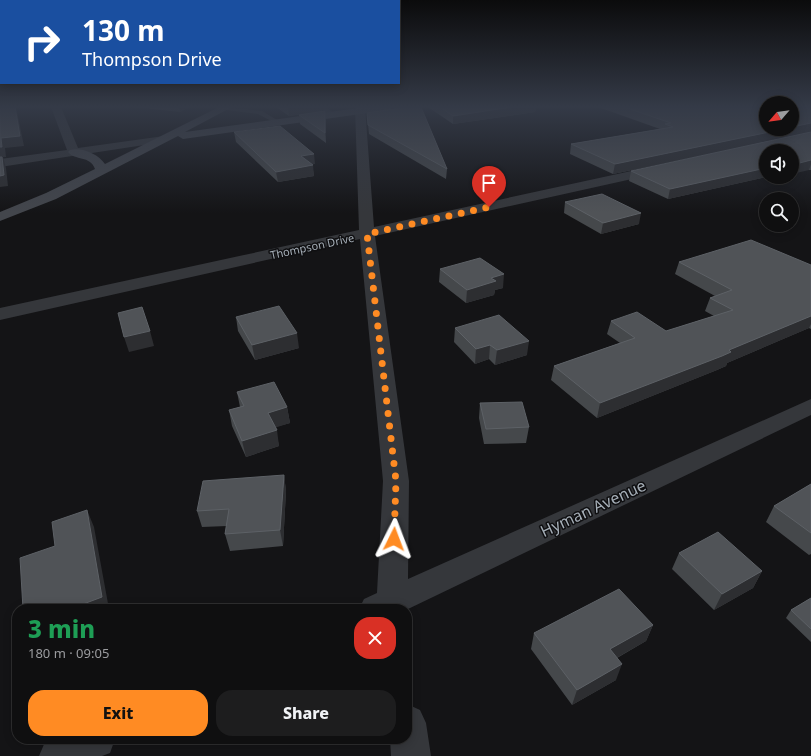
<!DOCTYPE html>
<meta charset="utf-8">
<style>
body{margin:0;font-family:"Noto Sans",sans-serif;background:#1d1d1e;color:#f1f3f6;height:100vh;display:flex;flex-direction:column;font-size:15px;white-space:nowrap}
*{box-sizing:border-box;margin:0}
p{font-size:13px;color:#9b9c9f}
.icon{flex:none;width:22px;height:22px;fill:none;stroke:currentColor;stroke-width:2;stroke-linecap:round;stroke-linejoin:round}
.map{position:relative;flex:1;overflow:hidden}
.details{position:absolute;left:12px;top:604px;width:400px;height:140px;display:flex;flex-direction:column;background:#0f0f10;border-radius:16px;box-shadow:0 2px 10px #0003,0 0 0 1px #2f2f30}
.details>*{flex:none}
.guide{position:absolute;left:0px;top:0px;width:400px;height:84px;box-shadow:0 2px 10px #0003,0 0 0 1px #2f2f30;background:#1a4fa0;color:#fff;overflow:hidden}
.needle{width:26px;rotate:242deg}
.fabs{position:absolute;left:759px;top:96px;display:grid;gap:8px}
.fabs a{display:grid;place-items:center;width:40px;height:40px;border-radius:50%;background:#0f0f10;box-shadow:0 2px 10px #0003,0 0 0 1px #2f2f30;font-size:20px}
.pin{position:absolute;display:grid;place-items:center;width:34px;height:34px;color:#fff;margin:-41px -17px;border-radius:50% 50% 50% 0;rotate:-45deg;box-shadow:0 0 4px #0007}
.pin .icon{rotate:45deg}
.me{position:absolute;width:44px;margin:-22px;rotate:3deg;stroke-linejoin:round;filter:drop-shadow(0 0 3px #0008)}
.turn{display:flex;align-items:center;gap:14px;height:84px;padding:0 16px;font-size:18px}
.turn .icon{width:52px;height:52px;stroke-width:2.5}
.turn b{display:block;font-size:28px;line-height:34px}
.round{display:grid;place-items:center;flex:none;width:42px;height:42px;border-radius:16px;background:#1d1d1e}
.headline{display:flex;align-items:center;justify-content:space-between;height:68px;padding:0 16px}
h1{font-size:24px;font-weight:800;line-height:30px;color:#1e9e55}
.button{display:flex;gap:8px;margin-top:auto;padding:8px 16px}
.button a{flex:1;height:46px;border-radius:16px;background:#ff8b23;color:#111;font-size:16px;font-weight:800;line-height:46px;text-align:center}
.button a+a{background:#1d1d1e;color:#f1f3f6}
.map>svg:first-child{display:block}
</style>
<div class="map">
<svg width="811" height="756" viewBox="0 0 811 756">
<rect width="100%" height="100%" fill="#141416"/>
<g fill="none" stroke-linecap="round" stroke-linejoin="round">
<path fill="#35373b" fill-rule="evenodd" d="M225,107l37,4 20,12 -5,1 -19,-10 -31,-4z
M319,107h7l10,8 -5,1z"/>
<path fill="#35373b" fill-rule="evenodd" d="M51,107h10l17,41 86,-12 6,3 -6,3 -164,25v-8l67,-9z
M355,107h10l9,120 285,-62 6,4 -6,4 -284,63 34,245 -1,98 403,-180v16l-403,194 -1,3v-3h-48l5,-10 13,-6 6,-112 -23,-242 -360,81v-12l359,-78z
M407,704l13,6 6,13 5,33h-40l-1,-17h17z
M52,739h63l-5,14 -8,3h-63l6,-14z"/>
<path fill="#43464c" fill-rule="evenodd" d="M219,107h13l-47,25 180,-25h29l-5,3 -206,29 -5,-3 -122,63 -56,22v-9l46,-19 49,-24c-5,-14 -20,-8 -27,-17l2,-2c12,-3 28,4 35,14z"/>
</g>
<path fill="#45484b" d="M134,107h55l-9,5z
M276,107h46v4l-33,5z
M428,107h108l-1,5 -82,12z
M598,107h213v25l-198,42 -43,-20 1,-10 89,-15z
M325,111l1,9v23l-26,-19 -1,-9z
M367,113l80,56 -1,10 -77,-45z
M234,132l81,32h-3l2,12 -36,6 -42,-40z
M811,132v38h-2l-17,-19h-26v26l-98,22 -39,-18 2,-10z
M565,202l74,22 -38,10 -37,-21z
M679,262l132,3v64l-2,-1 -82,35 -1,3 -9,4 -120,48 -46,-38 3,-14 66,-23 -13,-9 4,-13 55,10 48,-15 -9,-5 5,-13 5,-2 -40,-22z
M440,269l63,19 -8,2 -1,5 -28,8 -27,-21z
M236,317l63,31 -44,12 -17,-29z
M455,328l72,27 -32,10 -6,-6 -14,5 -21,-22z
M237,392l50,15 3,16 -15,4 4,19 -33,11 -14,-31 -3,-16 11,-3z
M480,403l49,24 -3,16 -42,1 -5,-26z
M284,475l2,16 -3,55 -53,5 -5,-17 2,-8 -25,1 -5,-16z
M811,484v70l-2,1 -43,-33 8,-16z
M679,553l83,18 -9,17 -39,22 -42,-41z
M811,598v44l-25,-24 5,-8z
M653,625l-7,16 -29,17 -1,22 -44,25 -41,-56 3,-16z"/>
<path fill="#2d2e31" d="M15,107h1l8,39 -19,2 1,9h-3l3,11 2,18 -8,1v-40l1,-9z
M179,107h10l-9,5z
M288,107h34v4l-33,5z
M512,107h24l-1,5 -82,12v-8z
M325,111l1,9v23l-1,-10z
M811,123v9l-198,42 2,-10 169,-35h8v-2z
M314,154l1,10 -13,2 -1,-10z
M811,160v4l-2,6 -17,4v-9z
M313,165l1,11 -36,6 -2,-10z
M766,168v9l-98,22 2,-10z
M641,213l-2,11 -38,10 2,-11z
M504,274l-1,14 -8,2 -1,5 -28,8 1,-13 24,-12z
M811,316v8l-2,4 -82,35 -1,3 -9,4 -120,48 3,-15z
M150,331l4,15 -25,6 -5,-15z
M297,333l2,15 -44,12 -3,-15z
M529,341l-2,14 -32,10 2,-15z
M490,345l-1,14 -14,5 1,-15z
M287,407l3,16 -19,6 -3,-16z
M277,430l2,16 -33,11 -4,-16z
M284,475l2,16 -3,55 -3,-16z
M87,510l7,17 15,82h-39z
M762,571l-9,17 -39,22 8,-16z
M653,625l-7,16 -42,24 6,-16z
M622,664l-6,16 -44,25 5,-15z"/>
<path fill="#505357" stroke="#5d6166" d="M0,107h15l5,29 -19,2 1,9h-2z
M407,107h14l26,62 -79,-44 -1,-12z
M440,107h72l-59,9z
M624,107h142v22h18l-169,35 -44,-20 102,-17 -8,-3 6,-1z
M792,107h19v16l-19,4z
M325,111v22l-26,-18z
M280,126l34,28 -13,2 12,9 -37,7 -42,-40z
M811,132v28l-19,5v-14h-26v17l-96,21 -39,-18z
M0,157h2l2,18 -4,1z
M602,194l39,19 -38,10 -38,-21z
M751,240l60,25v51l-82,34 2,2 -9,4 -122,47 -46,-37 81,-28 -24,-17 26,-9 29,19 67,-21 -23,-12 22,-8 -53,-28z
M480,258l24,16 -13,4 5,3 -29,9 -27,-21z
M279,306l18,27 -45,12 -16,-28z
M142,307l8,24 -26,6 -6,-24z
M499,315l30,26 -32,9 -7,-5 -14,4 -21,-21z
M274,382l13,25 -19,6 9,17 -35,11 -13,-31 15,-4 -7,-14z
M522,402l7,25 -43,2 -6,-26z
M284,475l-4,55 -55,4 4,-25 -32,2 6,-30z
M811,484v49l-37,-27z
M87,510l15,87 -32,12h-47l-3,-51 35,-12 -3,-24z
M718,532l44,39 -40,23 -43,-41z
M619,589l34,36 -43,24 12,15 -45,26 -43,-57z
M811,598v31l-20,-19z"/>
<linearGradient id="sky" x2="0" y2="1"><stop stop-color="#0b0b0c"/><stop offset="0.5" stop-color="#343a47"/><stop offset="1" stop-color="#343a47" stop-opacity="0"/></linearGradient>
<rect width="811" height="213" fill="url(#sky)"/>
<g fill="none" stroke-linecap="round" stroke-linejoin="round">
<path stroke="#ff8b23" stroke-width="7" stroke-dasharray="0 12.6" d="M394,539l2,-58 -29,-247 122,-27"/>
</g>
<g text-anchor="middle" dominant-baseline="central" stroke-width="3" stroke-linejoin="round" paint-order="stroke">
<g font-size="11" fill="#a5aeb7" stroke="#0f0f11">
<text transform="translate(312 246) rotate(-12)">Thompson Drive</text>
</g>
<g font-size="16" fill="#a5aeb7" stroke="#0f0f11">
<text transform="translate(593 508) rotate(-25)">Hyman Avenue</text>
</g>
</g>
</svg>
<div class="fabs">
<a><svg class="needle" viewBox="-14 -14 28 28"><path d="M0-13l5 13h-10z" fill="#e53935"/><path d="M0 13l5-13h-10z" fill="#9b9c9f"/></svg></a>
<a><svg class="icon" aria-label="sound" viewBox="0 0 24 24"><path d="M4 9h4l5-4v14l-5-4H4zM17 9q2 3 0 6"/></svg></a>
<a><svg class="icon" aria-label="search" viewBox="0 0 24 24"><circle cx="10" cy="10" r="6"/><path d="M15 15l6 6"/></svg></a>
</div>
<div class="pin" style="left:489px;top:207px;background:#d93025"><svg class="icon" aria-label="arrive" viewBox="0 0 24 24"><path d="M6 21V4h12l-3 4 3 4H6"/></svg></div>
<svg class="me" style="left:394px;top:539px" viewBox="-20 -20 40 40"><path d="M0-17L14 15 0 8-14 15z" fill="#ff8b23" stroke="#fff" stroke-width="4"/></svg>
<div class="guide">
<div class="turn"><svg class="icon" aria-label="right" viewBox="0 0 24 24"><path d="M7 20v-9h11M14 6l5 5-5 5"/></svg><div><b>130 m</b>Thompson Drive</div></div>
</div>
<section class="details">
<div class="headline"><div><h1>3 min</h1><p>180 m · 09:05</p></div><a class="round" style="background:#d93025;color:#fff"><svg class="icon" aria-label="close" viewBox="0 0 24 24"><path d="M6 6l12 12M18 6L6 18"/></svg></a></div>
<div class="button"><a>Exit</a><a>Share</a></div>
</section>
</div>
